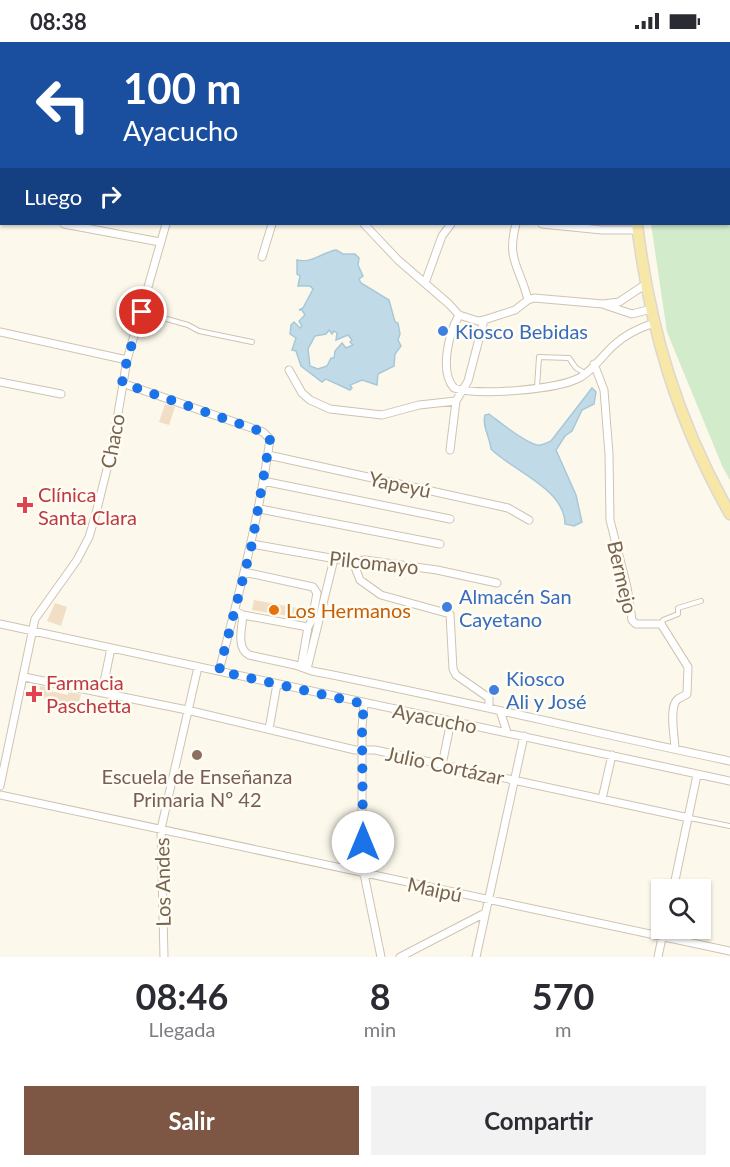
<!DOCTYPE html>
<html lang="es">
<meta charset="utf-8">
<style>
body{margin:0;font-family:Lato,sans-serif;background:#f2f2f3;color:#2b2b33;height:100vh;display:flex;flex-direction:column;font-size:22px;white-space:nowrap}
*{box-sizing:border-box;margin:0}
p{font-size:20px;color:#7c7c81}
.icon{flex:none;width:33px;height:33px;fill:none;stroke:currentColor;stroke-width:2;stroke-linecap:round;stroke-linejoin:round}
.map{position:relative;height:915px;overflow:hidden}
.side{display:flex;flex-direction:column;background:#fff;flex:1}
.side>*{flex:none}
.guide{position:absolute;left:0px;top:0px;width:730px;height:183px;box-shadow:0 2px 4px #0004;background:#1a4fa0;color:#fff;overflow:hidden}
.buttons{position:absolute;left:651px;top:837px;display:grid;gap:12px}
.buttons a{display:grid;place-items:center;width:60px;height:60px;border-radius:0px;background:#fff;box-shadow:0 2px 4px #0004;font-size:30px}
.pin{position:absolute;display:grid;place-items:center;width:51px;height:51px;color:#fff;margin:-26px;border:3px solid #fff;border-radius:50%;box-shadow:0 2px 6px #0007}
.me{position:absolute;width:66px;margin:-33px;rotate:0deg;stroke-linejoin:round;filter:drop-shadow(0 0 4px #0008)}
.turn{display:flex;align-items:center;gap:21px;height:126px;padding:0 24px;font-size:27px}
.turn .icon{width:78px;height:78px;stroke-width:2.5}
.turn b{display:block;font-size:42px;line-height:51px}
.then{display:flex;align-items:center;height:57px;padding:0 24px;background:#0003;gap:12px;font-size:22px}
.eta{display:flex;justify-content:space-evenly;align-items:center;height:102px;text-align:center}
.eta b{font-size:36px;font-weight:700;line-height:42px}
.cta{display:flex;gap:12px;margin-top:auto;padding:12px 24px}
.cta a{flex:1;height:69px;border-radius:0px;background:#7d5743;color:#fff;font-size:24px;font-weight:700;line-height:69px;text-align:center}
.cta a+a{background:#f2f2f3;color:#2b2b33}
.status{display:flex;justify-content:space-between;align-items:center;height:42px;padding:0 30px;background:#fff;direction:ltr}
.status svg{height:16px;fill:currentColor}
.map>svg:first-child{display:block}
</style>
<div class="status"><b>08:38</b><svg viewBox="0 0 49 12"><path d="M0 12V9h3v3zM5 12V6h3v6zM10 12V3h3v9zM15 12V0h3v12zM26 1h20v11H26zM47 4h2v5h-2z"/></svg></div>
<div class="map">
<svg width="730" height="915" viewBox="0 0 730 915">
<rect width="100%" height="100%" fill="#fcf9ec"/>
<path fill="#d2ebca" d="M677,0h53v438l-7,-12 -56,-136 -16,-108h78v-180l-52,-1z"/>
<path fill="#c0dbe7" stroke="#a7c8d8" stroke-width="1.5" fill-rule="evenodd" d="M336,208l7,4h12l4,4 -1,7 5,11 -4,3 2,4 28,17 6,22 3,1 2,11 -2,6 3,6 -6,8 -1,12 -16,8 -1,11 -15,-5 -12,5 2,3 -2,2 -24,-11 -4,3 -21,-16 -5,-15 -4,-1 4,-12 -6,-4 1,-9 3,-3 6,6 2,-2 -3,-5 6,-6 -3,-5h-3l4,-2 10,-19 -3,-3h-12l2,-10 -3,-2v-14c14,4 26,-8 39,-10zM329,288l3,4 2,-3 3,2 -1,7 12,-5 4,5 -2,2 3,3 -7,3 -4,-5 -7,8 -1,7h-3l-4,8 -9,3 -8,-3 -2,-17 7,-13 11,-2z
M592,346l4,4 -2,12 -12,6 -10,21 -7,5 -9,14 20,45 6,27 -8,4 -9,-2c0,-35 -52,-53 -74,-75 -1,-12 -9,-22 -6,-34l4,-1c12,9 33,27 48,31 5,1 9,-2 14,-4z"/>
<path fill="#f1dec4" d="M165,362l10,3 -6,18 -10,-3z
M254,558l54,10 -2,9 -54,-9z
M55,561l12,4 -6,19 -14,-5z
M40,644l11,2v3l17,4v-3l13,2 -3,12 -40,-9z"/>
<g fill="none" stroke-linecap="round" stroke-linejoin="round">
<g stroke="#cfc3b1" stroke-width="6">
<path id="service" d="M0,113h2
M142,270l46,13 11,6 53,11
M537,345l2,-30 30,1 7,10 9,5
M662,582l1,-4 15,-6v-6l23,-7
M690,776l40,8"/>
</g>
<g stroke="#cfc3b1" stroke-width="9">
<path id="minor" d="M119,0l2,2
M321,0l4,2
M483,0l4,2
M621,0v2
M237,2l1,-2
M498,2l1,-2
M0,64l2,1
M0,170h2
M64,182l96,18
M364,182l34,36 51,44 10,11 19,6 6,-1 31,-10 13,-10c-8,-33 -22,-40 -12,-76
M542,182l60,6h36
M262,215l10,-33
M425,241l17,-47 9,-12
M528,258l6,-2 69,6 16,-2 27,-18
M605,263l27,9 19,-5
M459,273c-10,18 -20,56 -5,73 24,8 104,2 127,-11 13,-8 22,-22 33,-32 12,-11 25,-17 40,-22
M0,290l127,28
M594,322l10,26 5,64 1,66 17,67 5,33 4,4h25l27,43 -1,27c-3,2 -6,3 -9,5 -10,7 -3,39 -3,50
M289,328l13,23 8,7 20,9 52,6 37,-10 37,-4
M0,340l61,12
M122,341l141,49 7,7c-11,79 -31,155 -51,232
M450,408l6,-49 12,-20 16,-61
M268,413l240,53 21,12
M263,439l187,38
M260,467l180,35
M252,502l101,18 12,-2 72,10 60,13
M353,520l7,18 21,15 69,19 3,55 3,6 33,23v10
M244,530l69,15 4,6 -5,27 -4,7 -7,40
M235,569l8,4c-1,13 -7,33 6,40l46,10 17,6c140,27 278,61 418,90
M243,573l65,12
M0,582l730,157
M307,627l27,-110
M24,635l163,33 168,40h20l314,68
M102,650l9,-44
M364,662l-2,23v137l19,93
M500,669l7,21
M269,687l8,-45
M442,723l9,-44
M0,744l35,-167 42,-59 12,-23 6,-20 17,-68 15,-89 39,-136
M0,753l730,156
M602,757l10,-44
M673,848l24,-115
M164,915l-3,-128 37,-162
M400,915l85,-44
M476,915l48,-221
M658,915l6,-29"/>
</g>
<g stroke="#dcd7d1" stroke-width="13">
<path id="primary" d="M664,2l1,-2
M637,182c13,106 40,196 93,290"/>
</g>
<use href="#service" stroke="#fff" stroke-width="4"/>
<use href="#minor" stroke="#fff" stroke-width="7"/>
<use href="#primary" stroke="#f8e8a8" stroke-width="10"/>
</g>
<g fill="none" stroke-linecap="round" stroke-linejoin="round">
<path stroke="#1a73e8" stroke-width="10" stroke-dasharray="0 18" d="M142,270l-15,48 -5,23 141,49 7,7 -18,105 -33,127 145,33 -2,23 1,115"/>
</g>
<g fill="#3f7fe0" stroke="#fffcf3" stroke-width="2">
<circle cx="443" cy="289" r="6"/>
<circle cx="447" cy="565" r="6"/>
<circle cx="494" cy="648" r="6"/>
</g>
<g fill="#e0444e" stroke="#fffcf3" stroke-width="2">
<path d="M22 454h6v6h6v6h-6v6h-6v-6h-6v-6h6z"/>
<path d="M31 643h6v6h6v6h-6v6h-6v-6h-6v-6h6z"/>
</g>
<circle fill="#e8710a" stroke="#fffcf3" stroke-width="2" cx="274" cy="568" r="6"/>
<circle fill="#8d6e63" stroke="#fffcf3" stroke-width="2" cx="197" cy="713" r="6"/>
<g text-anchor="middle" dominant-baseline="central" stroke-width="5" stroke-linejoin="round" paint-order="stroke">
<g font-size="20" fill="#366cbe" stroke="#fffcf3" text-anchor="start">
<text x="455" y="289">Kiosco Bebidas</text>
<text x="459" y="554">Almacén San<tspan x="459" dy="23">Cayetano</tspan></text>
<text x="506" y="636">Kiosco<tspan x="506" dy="23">Ali y José</tspan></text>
</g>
<g font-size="20" fill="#78644e" stroke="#fffcf3">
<text transform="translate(112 399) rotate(-79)">Chaco</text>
<text transform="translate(400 442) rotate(12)">Yapeyú</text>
<text transform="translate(374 520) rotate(6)">Pilcomayo</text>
<text transform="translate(623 535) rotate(77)">Bermejo</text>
<text transform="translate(435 676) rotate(11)">Ayacucho</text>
<text transform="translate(445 723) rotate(12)">Julio Cortázar</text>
<text transform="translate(162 840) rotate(-91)">Los Andes</text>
<text transform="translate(435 847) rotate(12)">Maipú</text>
</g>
<g font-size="20" fill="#be3a42" stroke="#fffcf3" text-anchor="start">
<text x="38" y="452">Clínica<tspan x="38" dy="23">Santa Clara</tspan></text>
<text x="46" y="640">Farmacia<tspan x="46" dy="23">Paschetta</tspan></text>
</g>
<g font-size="20" fill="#c56008" stroke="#fffcf3" text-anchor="start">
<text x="286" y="568">Los Hermanos</text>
</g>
<g font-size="20" fill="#785e54" stroke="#fffcf3">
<text x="197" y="734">Escuela de Enseñanza<tspan x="197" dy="23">Primaria Nº 42</tspan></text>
</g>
</g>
</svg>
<div class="buttons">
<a><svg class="icon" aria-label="search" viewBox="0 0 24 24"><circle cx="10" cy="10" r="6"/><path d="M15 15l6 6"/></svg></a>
</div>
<div class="pin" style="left:142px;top:270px;background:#d93025"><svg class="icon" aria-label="arrive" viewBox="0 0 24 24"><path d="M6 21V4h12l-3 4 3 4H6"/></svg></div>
<svg class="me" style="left:363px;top:800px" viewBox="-20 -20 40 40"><circle r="19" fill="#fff"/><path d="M0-13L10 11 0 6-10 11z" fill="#1a73e8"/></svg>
<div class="guide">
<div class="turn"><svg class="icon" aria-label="left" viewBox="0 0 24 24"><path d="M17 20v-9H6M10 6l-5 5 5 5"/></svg><div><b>100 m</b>Ayacucho</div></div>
<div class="then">Luego<svg class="icon" aria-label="right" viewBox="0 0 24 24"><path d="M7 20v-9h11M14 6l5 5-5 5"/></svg></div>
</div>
</div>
<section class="side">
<div class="eta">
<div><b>08:46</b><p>Llegada</p></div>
<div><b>8</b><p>min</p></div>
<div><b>570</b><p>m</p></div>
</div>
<div class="cta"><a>Salir</a><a>Compartir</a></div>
</section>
